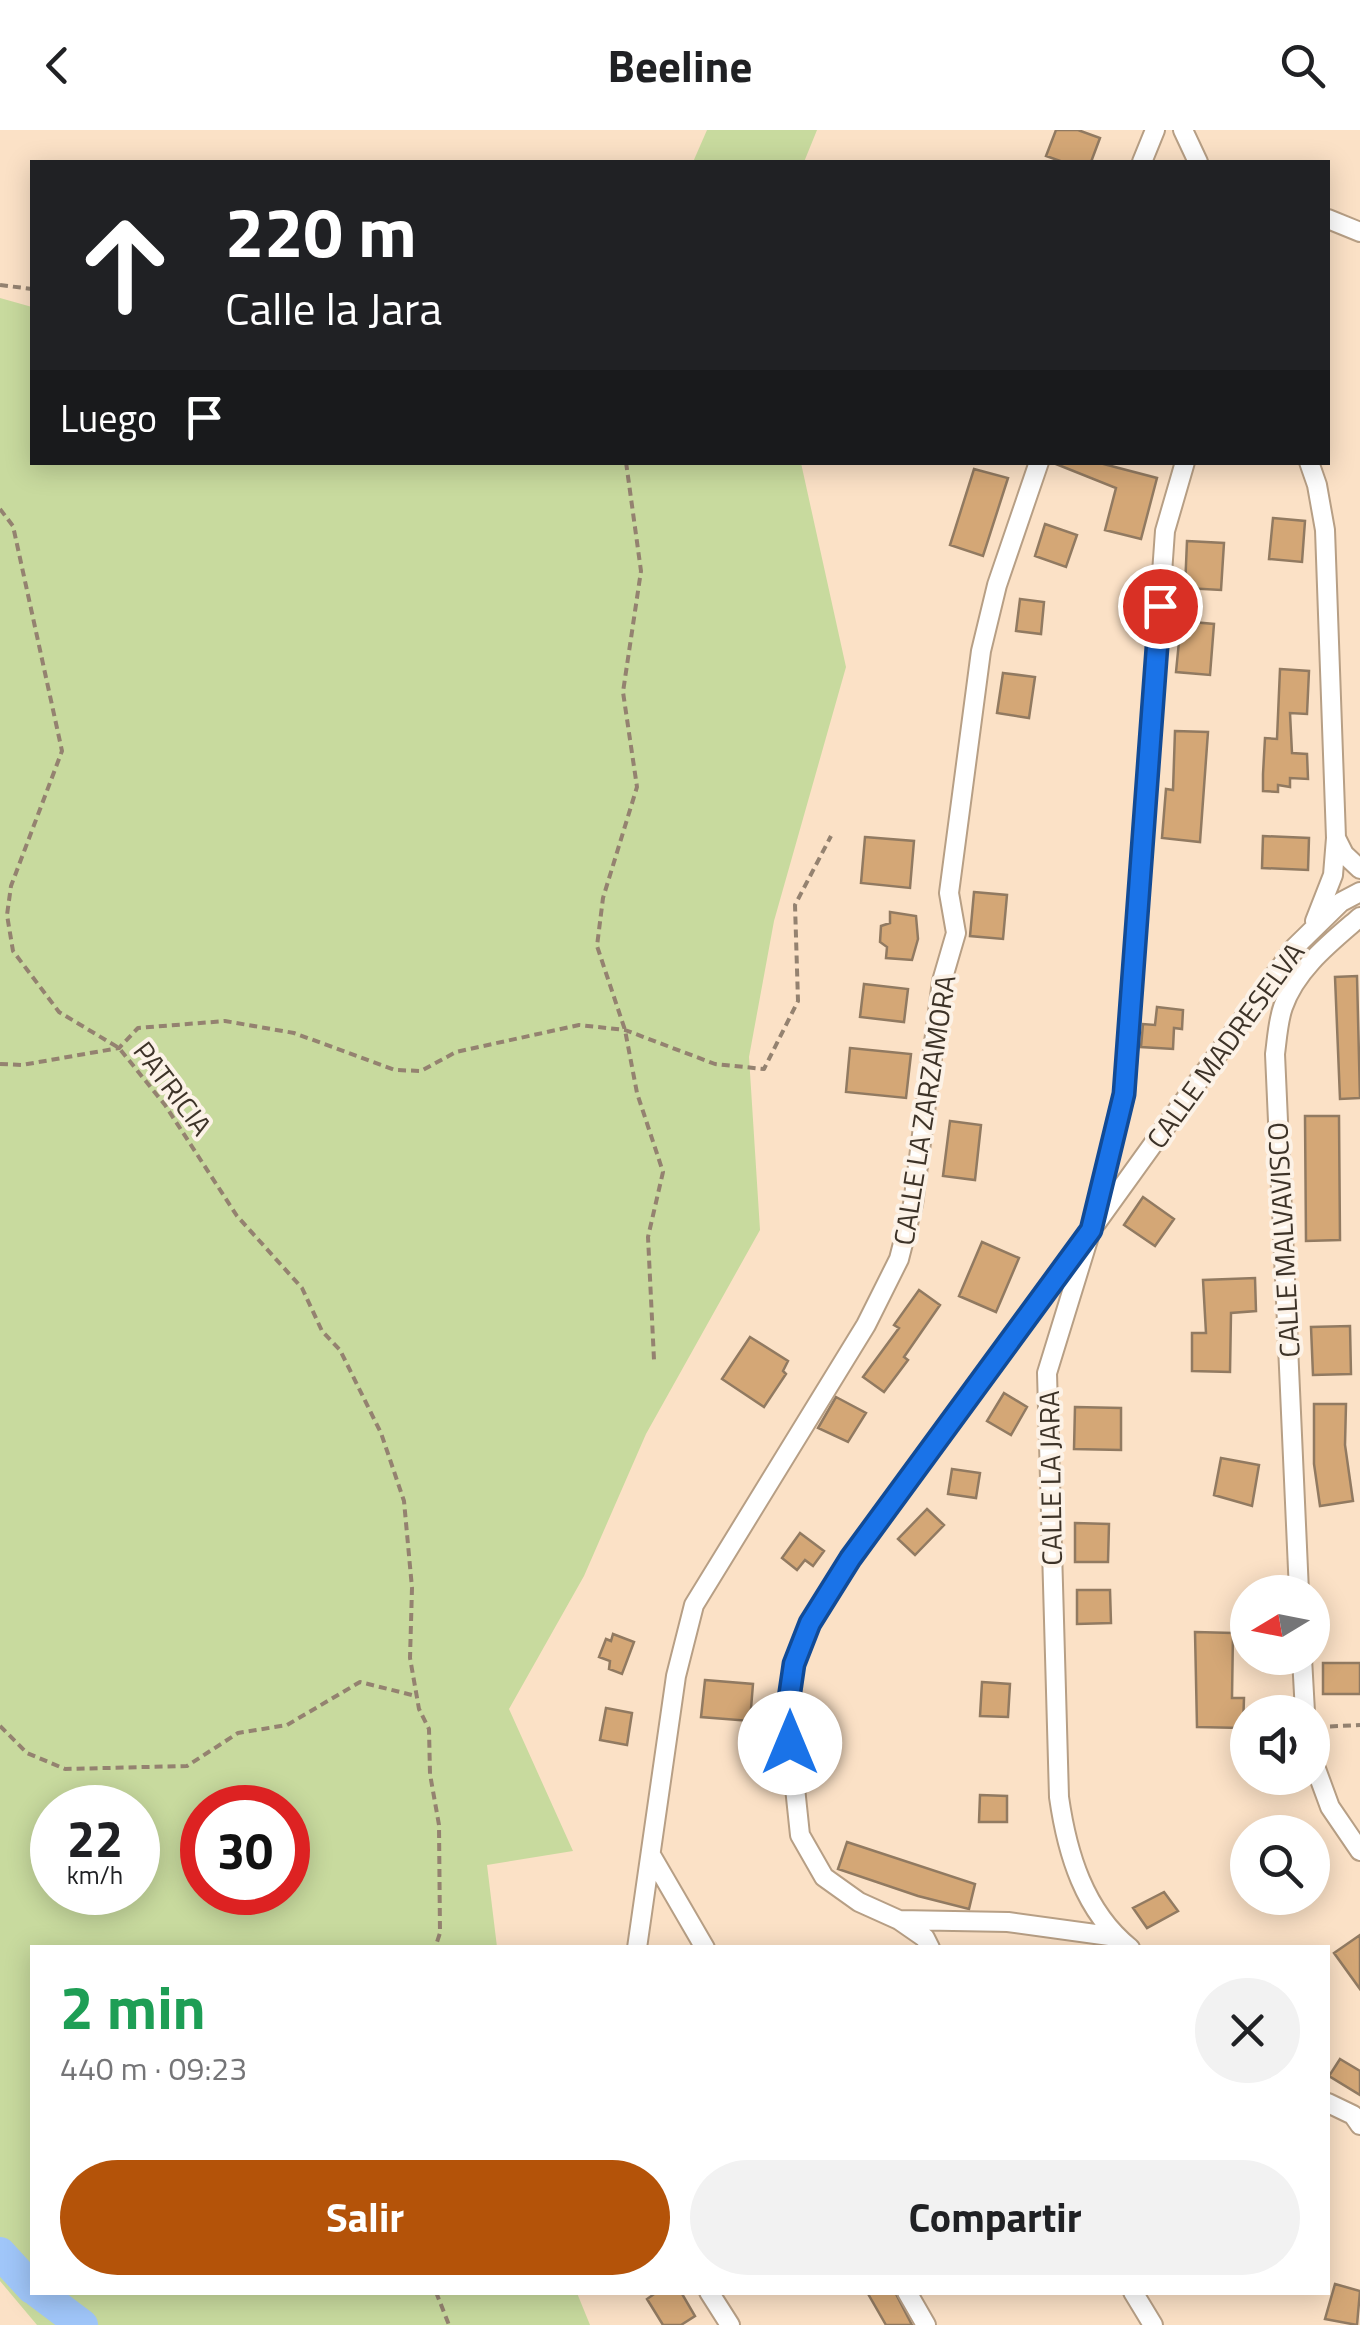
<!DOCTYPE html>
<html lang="es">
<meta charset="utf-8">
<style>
body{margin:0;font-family:"Titillium Web",sans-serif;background:#f2f2f2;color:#202124;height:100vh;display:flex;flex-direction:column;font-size:38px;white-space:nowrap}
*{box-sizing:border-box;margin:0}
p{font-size:32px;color:#757577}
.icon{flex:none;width:55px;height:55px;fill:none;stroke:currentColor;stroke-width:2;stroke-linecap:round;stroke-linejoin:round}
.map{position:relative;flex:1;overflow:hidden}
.drawer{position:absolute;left:30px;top:1815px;width:1300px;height:350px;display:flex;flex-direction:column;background:#fff;border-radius:0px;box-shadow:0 5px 25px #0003}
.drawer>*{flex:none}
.guide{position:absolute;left:30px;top:30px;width:1300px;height:305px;border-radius:0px;box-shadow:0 5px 25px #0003;background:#202124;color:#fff;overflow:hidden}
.needle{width:65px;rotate:260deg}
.fabs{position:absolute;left:1230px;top:1445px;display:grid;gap:20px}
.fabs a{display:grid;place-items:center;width:100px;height:100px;border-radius:50%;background:#fff;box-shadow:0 5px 25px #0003;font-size:50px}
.speed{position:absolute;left:30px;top:1655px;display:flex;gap:20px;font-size:50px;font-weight:700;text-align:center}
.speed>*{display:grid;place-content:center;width:130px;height:130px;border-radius:50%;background:#fff;box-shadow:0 5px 25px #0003;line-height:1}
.speed small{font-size:25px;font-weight:400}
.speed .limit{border:15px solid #d22;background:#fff;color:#111}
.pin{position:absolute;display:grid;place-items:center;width:85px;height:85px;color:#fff;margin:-42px;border:5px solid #fff;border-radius:50%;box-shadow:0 2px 10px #0007}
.me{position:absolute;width:110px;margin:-55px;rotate:0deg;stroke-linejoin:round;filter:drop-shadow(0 0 8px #0008)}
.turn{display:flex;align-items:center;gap:35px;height:210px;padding:0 30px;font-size:45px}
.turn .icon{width:130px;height:130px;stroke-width:2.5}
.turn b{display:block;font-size:70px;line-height:85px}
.then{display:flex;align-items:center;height:95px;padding:0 30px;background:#0003;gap:20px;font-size:38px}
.round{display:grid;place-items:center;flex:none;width:105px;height:105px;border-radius:52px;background:#f2f2f2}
.summary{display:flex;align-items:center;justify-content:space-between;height:170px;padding:0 30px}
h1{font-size:60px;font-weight:700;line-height:75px;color:#1e9e55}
.action{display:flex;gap:20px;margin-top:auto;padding:20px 30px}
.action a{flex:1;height:115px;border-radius:60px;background:#b45309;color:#fff;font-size:40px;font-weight:700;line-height:115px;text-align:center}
.action a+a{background:#f2f2f2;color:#202124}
header{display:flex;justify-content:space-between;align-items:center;height:130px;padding:0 30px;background:#fff;font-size:45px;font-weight:700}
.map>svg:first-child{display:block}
</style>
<header><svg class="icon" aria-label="back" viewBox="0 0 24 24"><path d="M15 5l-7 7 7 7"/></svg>Beeline<svg class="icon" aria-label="search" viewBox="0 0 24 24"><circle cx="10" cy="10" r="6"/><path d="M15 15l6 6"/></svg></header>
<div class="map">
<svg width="1360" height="2195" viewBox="0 0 1360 2195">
<rect width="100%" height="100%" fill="#fbe1c6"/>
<path fill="#c8da9e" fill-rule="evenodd" d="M707,0h110l-13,32h-111z
M0,168l32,9v155l769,1 45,204 -72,254 -25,136 11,173 -114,204 -62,142 -75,133 64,142 -86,14 10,82 -465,1v344l545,1 13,32h-553l-37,-44zM52,1678h86v84h-86zM202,1678h86v84h-86z"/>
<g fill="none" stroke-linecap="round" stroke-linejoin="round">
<path stroke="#a0c6f9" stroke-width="32" d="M0,2123l32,35
M38,2162l44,33"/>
</g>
<path fill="#d4a776" stroke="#917a61" stroke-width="2.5" d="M1056,0h22l22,8 -9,24h-28l-17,-6z
M1051,332h45l61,16 -16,61 -36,-9 11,-42z
M974,339l34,9 -25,78 -33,-11z
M1273,388l32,3 -3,41 -33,-3z
M1045,394l32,11 -11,32 -31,-11z
M1187,411l37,2 -3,47 -36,-2z
M1020,469l24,3 -3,32 -25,-3z
M1181,491l33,3 -4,51 -34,-3z
M1280,539l29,2 -2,43 -17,-1 2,40 15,1 1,25 -18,-1v9l-12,-2v7l-15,-1v-17l2,-36 12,1z
M1003,543l32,4 -6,41 -32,-5z
M1175,601l33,1 -8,110 -38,-4 4,-49 7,1z
M1263,706l46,2 -1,32 -46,-2z
M865,707l49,4 -4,47 -49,-5z
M974,762l33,3 -4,44 -33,-3z
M890,782l26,4 2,23 -6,21 -26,-2 1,-11 -7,-5 1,-16 9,-3z
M1357,846l3,122 -20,1 -5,-122z
M864,854l44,5 -4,33 -44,-5z
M1157,877l26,3 -1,19 -8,-1 -1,21 -32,-2 2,-23 12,1z
M850,918l61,6 -5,44 -60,-6z
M1305,986h34l1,124 -34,1z
M950,991l31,4 -6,55 -32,-4z
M1143,1067l31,22 -19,27 -31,-21z
M982,1112l37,16 -23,54 -37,-16z
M1255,1148l1,33 -25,2 -1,59 -38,-1v-38h14l-3,-53z
M919,1160l21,15 -36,52 4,3 -24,32 -21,-15 36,-49 -5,-3z
M1350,1196l1,48 -38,1 -2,-48z
M750,1207l38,24 -5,10 3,3 -22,33 -42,-28z
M1004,1263l23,14 -16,28 -24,-14z
M836,1267l30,16 -18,29 -30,-14z
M1314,1274h32l-1,41 8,56 -33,5 -6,-42z
M1075,1277l46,1v42l-47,-1z
M1221,1328l38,7 -7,41 -38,-11z
M952,1339l28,4 -4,25 -28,-4z
M927,1379l17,16 -29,30 -17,-16z
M1075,1393l34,1 -1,38h-33z
M800,1403l24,18 -11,15 -8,-6 -8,10 -15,-12z
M1077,1460h33l1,33 -34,1z
M1195,1502l38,1 -1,65h12l-1,30 -46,-1z
M613,1504l21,8 -12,32 -13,-5 1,-8 -11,-4 7,-18 5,2z
M1323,1533h37v31h-37z
M705,1550l48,4 -3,37 -49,-4z
M982,1552l28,2 -2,33 -28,-1z
M606,1578l26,5 -5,32 -27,-5z
M980,1665l27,1v26h-28z
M847,1712l128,42 -6,25 -51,-13 -80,-27z
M1164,1762l14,19 -31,17 -14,-20z
M1360,1805v54l-26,-36z
M1340,1929l20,12v24l-31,-19z
M1335,2154l25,7 -3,34 -32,-6z
M657,2162h24l14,24 -14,9h-18l-16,-26z
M867,2162h28l17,33h-26z"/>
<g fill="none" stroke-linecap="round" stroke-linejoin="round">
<g stroke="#b79f85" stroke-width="22">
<path id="minor" d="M1183,0l15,32
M1142,32l13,-32
M1328,89l32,13
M1309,332l8,23 8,45 11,308 -3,37 -18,46
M1336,708l8,16 16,15
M1097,1092l198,-275 46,-45 19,-10
M1299,1462l-24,-538c2,-15 3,-33 8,-47 13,-38 48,-65 77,-90
M1302,1528l3,54
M1312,1628l18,49 30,44
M651,1725l54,93
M899,1790l109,2 109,15
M637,1818l39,-272 18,-71 172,-280 33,-66 14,-55 29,-223 14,-48 -7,-40 32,-242 16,-66 42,-123
M930,1818l-5,-10 -26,-18 -40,-18 -35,-25 -24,-42 -13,-123 7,-48 16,-41 40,-64 232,-316
M1130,1818c-46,-37 -63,-95 -71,-151l-12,-424 44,-143 34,-136 40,-563 20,-69
M1328,1973l25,12 7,10
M709,2162l21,33
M907,2162l19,33
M1133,2162l20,33"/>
</g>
<path stroke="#948270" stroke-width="4" stroke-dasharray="8 5" stroke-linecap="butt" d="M0,155l32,4
M626,332l15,109 -18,121 14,95 -34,111 -6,48 28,84 12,63 26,79 -15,65 6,123
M0,379l13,17 49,225 -51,135 -4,29 6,36 46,61 60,36 46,57 72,111 65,72 20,43 18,19 41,83 23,68 8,87 -2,70 9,51 10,20 1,45 9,51 1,108 -5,15
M0,934l22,1 97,-17 19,-20 87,-7 69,12 101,37 26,1 35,-19 123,-27 46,5 90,34 49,5 34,-68 -3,-96 36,-69
M0,1596l27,27 38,16 122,-3 51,-33 49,-8 73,-43 56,14
M1317,1597l43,-2
M436,2162l13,33"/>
<use href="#minor" stroke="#fff" stroke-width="18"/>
</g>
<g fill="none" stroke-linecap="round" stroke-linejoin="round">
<g stroke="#114b97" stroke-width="25">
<path id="route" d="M790,1613l-3,-31 7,-48 16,-41 40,-64 241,-329 33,-136 36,-488"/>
</g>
<use href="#route" stroke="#1a73e8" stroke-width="18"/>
</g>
<g text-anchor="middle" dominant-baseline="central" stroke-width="8" stroke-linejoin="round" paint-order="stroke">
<g font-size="28" fill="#3d3328" stroke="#fcf2e7">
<text transform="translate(1225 915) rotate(-54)">CALLE MADRESELVA</text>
<text transform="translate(173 958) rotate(53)">PATRICIA</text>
<text transform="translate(924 980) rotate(-81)">CALLE LA ZARZAMORA</text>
<text transform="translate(1283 1110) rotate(-93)">CALLE MALVAVISCO</text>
<text transform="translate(1050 1348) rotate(-91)">CALLE LA JARA</text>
</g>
</g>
</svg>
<div class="fabs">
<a><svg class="needle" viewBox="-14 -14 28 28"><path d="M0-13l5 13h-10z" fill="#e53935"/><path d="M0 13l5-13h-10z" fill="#757577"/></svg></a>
<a><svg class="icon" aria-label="sound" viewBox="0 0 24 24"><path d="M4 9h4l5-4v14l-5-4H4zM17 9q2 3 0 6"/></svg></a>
<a><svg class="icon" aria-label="search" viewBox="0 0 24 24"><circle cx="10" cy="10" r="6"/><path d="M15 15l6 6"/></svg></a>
</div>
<div class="speed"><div>22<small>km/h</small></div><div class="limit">30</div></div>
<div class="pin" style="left:1160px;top:476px;background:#d93025"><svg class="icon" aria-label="arrive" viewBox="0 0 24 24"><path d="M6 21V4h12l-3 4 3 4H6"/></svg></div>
<svg class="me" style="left:790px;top:1613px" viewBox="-20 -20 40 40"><circle r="19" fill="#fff"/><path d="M0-13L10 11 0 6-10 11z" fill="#1a73e8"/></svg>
<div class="guide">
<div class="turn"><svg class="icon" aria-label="ahead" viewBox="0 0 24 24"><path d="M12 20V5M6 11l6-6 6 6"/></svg><div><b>220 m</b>Calle la Jara</div></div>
<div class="then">Luego<svg class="icon" aria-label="arrive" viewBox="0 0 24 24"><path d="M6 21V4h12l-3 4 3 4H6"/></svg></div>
</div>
<section class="drawer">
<div class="summary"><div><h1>2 min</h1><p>440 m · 09:23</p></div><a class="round"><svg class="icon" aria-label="close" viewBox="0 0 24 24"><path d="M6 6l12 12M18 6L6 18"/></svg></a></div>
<div class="action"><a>Salir</a><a>Compartir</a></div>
</section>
</div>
